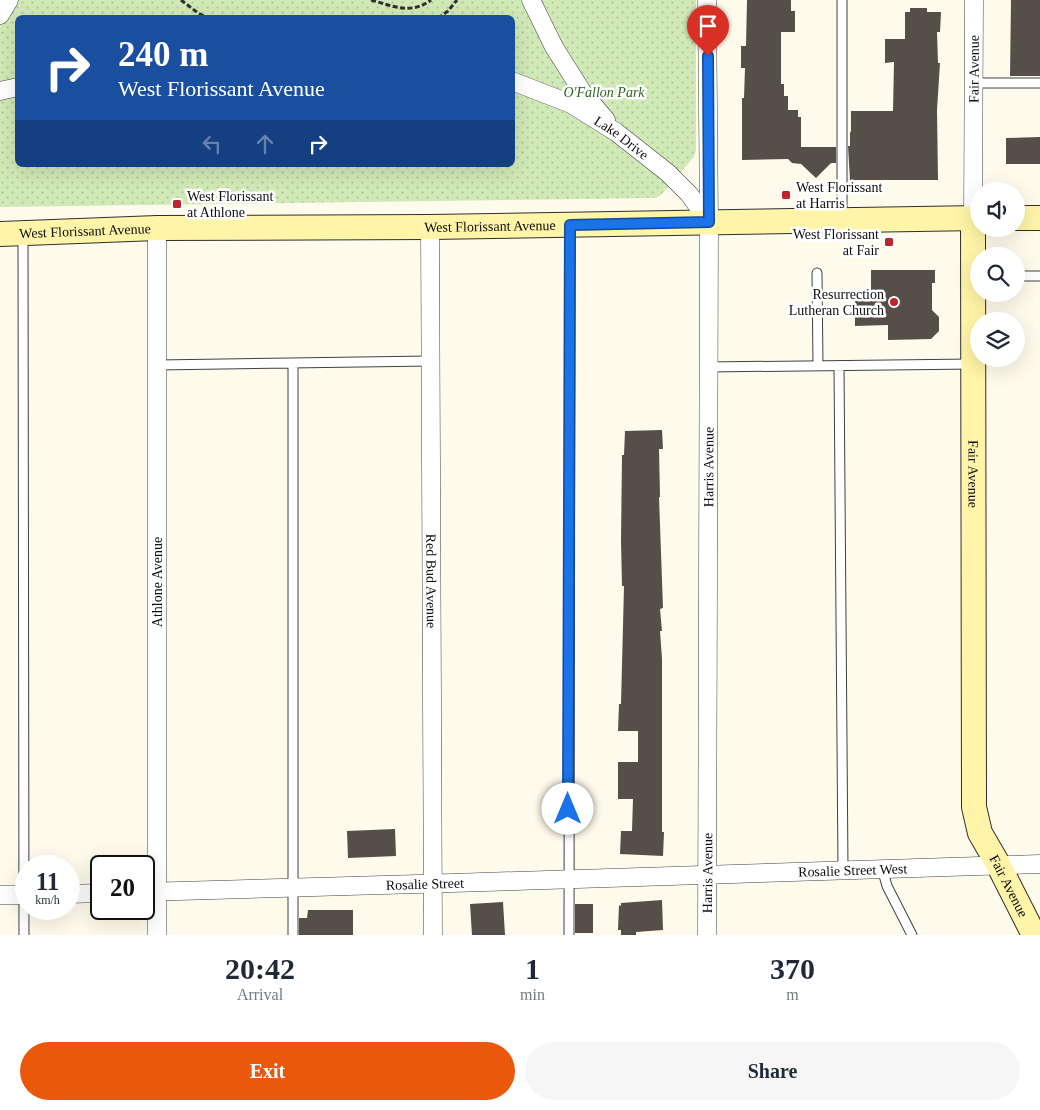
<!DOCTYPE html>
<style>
body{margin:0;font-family:Georgia,serif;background:#f6f6f7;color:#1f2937;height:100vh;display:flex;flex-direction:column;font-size:19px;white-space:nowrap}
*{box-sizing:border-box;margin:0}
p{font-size:16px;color:#747a83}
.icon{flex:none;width:28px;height:28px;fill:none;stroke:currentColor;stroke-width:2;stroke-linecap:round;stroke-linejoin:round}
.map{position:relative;height:935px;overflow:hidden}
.sheet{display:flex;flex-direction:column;background:#fff;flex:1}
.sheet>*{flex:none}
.guide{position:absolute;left:15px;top:15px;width:500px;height:152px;border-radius:8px;box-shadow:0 5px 20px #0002;background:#1a4fa0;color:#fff;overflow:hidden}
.controls{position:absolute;left:970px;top:182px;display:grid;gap:10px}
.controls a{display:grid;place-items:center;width:55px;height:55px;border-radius:50%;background:#fff;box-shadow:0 5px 20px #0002;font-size:25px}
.speed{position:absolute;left:15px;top:855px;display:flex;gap:10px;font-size:25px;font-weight:700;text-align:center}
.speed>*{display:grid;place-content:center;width:65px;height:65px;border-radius:50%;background:#fff;box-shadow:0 5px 20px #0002;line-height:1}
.speed small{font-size:12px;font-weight:400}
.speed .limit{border:2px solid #111;border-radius:8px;background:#fff;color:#111}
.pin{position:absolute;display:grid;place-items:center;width:42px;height:42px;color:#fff;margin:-51px -21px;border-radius:50% 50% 50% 0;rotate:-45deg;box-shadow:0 0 5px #0007}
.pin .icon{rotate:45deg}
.me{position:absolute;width:55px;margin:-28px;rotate:0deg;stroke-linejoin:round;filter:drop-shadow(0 0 4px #0008)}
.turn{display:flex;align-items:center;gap:18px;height:105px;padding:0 20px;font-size:22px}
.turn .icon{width:65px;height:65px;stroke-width:2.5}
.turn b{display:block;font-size:35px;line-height:42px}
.lanes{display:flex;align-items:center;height:48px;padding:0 20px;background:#0003;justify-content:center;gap:25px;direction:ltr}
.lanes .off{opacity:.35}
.eta{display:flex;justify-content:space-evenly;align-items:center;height:85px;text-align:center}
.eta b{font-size:30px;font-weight:700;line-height:35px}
.button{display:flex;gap:10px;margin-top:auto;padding:10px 20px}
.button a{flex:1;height:58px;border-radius:30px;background:#ea580c;color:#fff;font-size:20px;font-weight:700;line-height:58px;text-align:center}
.button a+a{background:#f6f6f7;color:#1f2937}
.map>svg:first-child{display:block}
</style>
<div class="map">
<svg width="1040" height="935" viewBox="0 0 1040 935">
<defs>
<pattern id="park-dots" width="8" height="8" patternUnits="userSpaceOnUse" patternTransform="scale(1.25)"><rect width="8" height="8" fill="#d1e9b6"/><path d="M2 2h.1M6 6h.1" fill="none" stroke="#b2c79b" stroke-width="1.8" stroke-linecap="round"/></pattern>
</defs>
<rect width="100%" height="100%" fill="#fffbec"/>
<path fill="url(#park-dots)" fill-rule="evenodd" d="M0,0h696v151l-2,6 -33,38 -6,3 -655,9zM18,18h494v147h-494z"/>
<path fill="#554e49" d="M747,0h44v11h4v21h-14v52h3v12h4v14h10v7h3v30h35v16h-5l-15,15 -15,-14 -9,-1 -4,-4 -46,1v-62h2l1,-30h-4v-22h5z
M1011,0h29v76h-30z
M910,8h17v4h14l-1,20h-3l1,31h2l-3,47 1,70h-88l-2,-34h2v-13l1,-2v-20h42l1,-49 -9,1v-24h20v-27h5z
M1040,137v27h-34v-26z
M871,270h64v13h-3v27l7,7v14l-8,8 -43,1v-15l-33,1v-31h16z
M662,430l1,19h-4l1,48h-1l4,111 -3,1 2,22h-2l2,28v173h2l-1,24 -43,-2 1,-23h11l1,-32h-15v-37h20v-31h-20l1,-27h2l3,-118h-2l-1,-45 1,-86h2l1,-24z
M395,829l1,27 -48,2 -1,-27z
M662,900l1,30 -27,2v3h-15v-5h-3l1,-25 2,1v-3z
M503,902l2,33h-33l-2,-31z
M575,904h18v29h-18z
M308,910h45v25h-54v-17h8z"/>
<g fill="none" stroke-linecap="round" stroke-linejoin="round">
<g stroke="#404040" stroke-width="11">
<path id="lane" d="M842,0v220
M973,83h67
M23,235l1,700
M817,273l1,93
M1016,276h24
M293,364v571
M157,365l274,-4
M839,366l4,503
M708,367l265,-3
M882,868l5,18 25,49
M569,935l1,-710"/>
</g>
<g stroke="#404040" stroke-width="19">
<g id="street">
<path d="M531,0l23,47 29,46 23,27"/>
<path d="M0,15l9,-15"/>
<path id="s1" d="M512,81l59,23 45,28 52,41 21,21 20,28"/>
<path d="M0,91l18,-4"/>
<path id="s2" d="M973,218l1,-218"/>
<path id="s3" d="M430,227l3,708"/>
<path id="s4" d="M144,892l308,-9 588,-19"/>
<path d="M69,894l32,-1"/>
<path d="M0,895h26"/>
<path d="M157,935v-707"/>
<path id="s5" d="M707,935l2,-713 -2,-222"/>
</g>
</g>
<g stroke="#2f2f2f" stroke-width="26">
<g id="secondary">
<path id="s6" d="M973,218l1,589 6,26 18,31 36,71"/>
<path d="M1016,218h24"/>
<path id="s7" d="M0,234l157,-6 273,-1 549,-9"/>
</g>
</g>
<path stroke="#2f2f2f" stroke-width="3" stroke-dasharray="5 2.5" stroke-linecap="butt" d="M181,0l17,13 10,5
M371,0c22,6 40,15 60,0
M438,18l10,-7 9,-11"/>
<use href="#lane" stroke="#fff" stroke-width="9"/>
<use href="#street" stroke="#fff" stroke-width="18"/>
<use href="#secondary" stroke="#fff4a7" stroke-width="24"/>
</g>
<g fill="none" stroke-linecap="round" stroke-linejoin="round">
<g stroke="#114b97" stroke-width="12">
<path id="route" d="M568,809l2,-584 139,-3 -1,-166"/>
</g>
<use href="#route" stroke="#1a73e8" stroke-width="9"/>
</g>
<g fill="#bc252e" stroke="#fff" stroke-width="2">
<rect x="781" y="190" width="10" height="10" rx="2.5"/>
<rect x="172" y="199" width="10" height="10" rx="2.5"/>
<rect x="884" y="237" width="10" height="10" rx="2.5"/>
<circle cx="894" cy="302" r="5"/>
</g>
<g text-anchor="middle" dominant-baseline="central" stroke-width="5" stroke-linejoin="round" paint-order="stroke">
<g font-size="14" fill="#0d0d0d" stroke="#fff">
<text stroke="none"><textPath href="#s2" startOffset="149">Fair Avenue</textPath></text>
<text stroke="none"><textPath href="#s1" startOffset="124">Lake Drive</textPath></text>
<text stroke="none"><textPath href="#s7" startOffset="490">West Florissant Avenue</textPath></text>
<text stroke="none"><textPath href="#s7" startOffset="85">West Florissant Avenue</textPath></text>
<text stroke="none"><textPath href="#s5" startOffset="468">Harris Avenue</textPath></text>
<text stroke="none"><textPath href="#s6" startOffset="256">Fair Avenue</textPath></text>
<text stroke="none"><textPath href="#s3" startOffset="354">Red Bud Avenue</textPath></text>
<text transform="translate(157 582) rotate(-90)">Athlone Avenue</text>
<text stroke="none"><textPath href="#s4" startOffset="709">Rosalie Street West</textPath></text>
<text stroke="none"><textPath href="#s5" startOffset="62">Harris Avenue</textPath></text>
<text stroke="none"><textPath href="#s4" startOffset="281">Rosalie Street</textPath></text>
<text stroke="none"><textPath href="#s6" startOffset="676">Fair Avenue</textPath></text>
</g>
<g font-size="14" font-style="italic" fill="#2d641d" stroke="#fff">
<text x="604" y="92">O'Fallon Park</text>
</g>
<g font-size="14" fill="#0d0d0d" stroke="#fff" text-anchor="start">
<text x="796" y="187">West Florissant<tspan x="796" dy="16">at Harris</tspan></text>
<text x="187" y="196">West Florissant<tspan x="187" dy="16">at Athlone</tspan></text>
<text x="879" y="234" text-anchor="end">West Florissant<tspan x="879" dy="16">at Fair</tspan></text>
<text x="884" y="294" text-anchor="end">Resurrection<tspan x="884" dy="16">Lutheran Church</tspan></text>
</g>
</g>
</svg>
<div class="controls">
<a><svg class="icon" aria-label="sound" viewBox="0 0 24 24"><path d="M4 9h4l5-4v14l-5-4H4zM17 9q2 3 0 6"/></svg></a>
<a><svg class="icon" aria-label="search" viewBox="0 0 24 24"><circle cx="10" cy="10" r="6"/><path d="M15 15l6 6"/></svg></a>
<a><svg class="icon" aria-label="layers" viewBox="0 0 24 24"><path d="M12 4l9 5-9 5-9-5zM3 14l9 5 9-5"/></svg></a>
</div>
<div class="speed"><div>11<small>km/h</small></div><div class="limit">20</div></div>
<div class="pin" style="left:708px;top:56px;background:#d93025"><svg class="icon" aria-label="arrive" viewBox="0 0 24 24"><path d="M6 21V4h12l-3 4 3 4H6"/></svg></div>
<svg class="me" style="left:568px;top:809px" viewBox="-20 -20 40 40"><circle r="19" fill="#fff"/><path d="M0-13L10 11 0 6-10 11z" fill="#1a73e8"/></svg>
<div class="guide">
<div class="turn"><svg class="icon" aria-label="right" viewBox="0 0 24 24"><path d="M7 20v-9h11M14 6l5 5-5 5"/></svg><div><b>240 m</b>West Florissant Avenue</div></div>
<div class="lanes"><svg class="icon off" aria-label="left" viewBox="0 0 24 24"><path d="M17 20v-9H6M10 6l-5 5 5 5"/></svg><svg class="icon off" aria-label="ahead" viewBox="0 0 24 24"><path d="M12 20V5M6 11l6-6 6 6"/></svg><svg class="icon" aria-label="right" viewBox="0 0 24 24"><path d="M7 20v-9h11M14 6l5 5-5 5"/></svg></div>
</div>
</div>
<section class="sheet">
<div class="eta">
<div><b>20:42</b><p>Arrival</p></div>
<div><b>1</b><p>min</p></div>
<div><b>370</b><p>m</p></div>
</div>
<div class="button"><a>Exit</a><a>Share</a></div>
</section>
